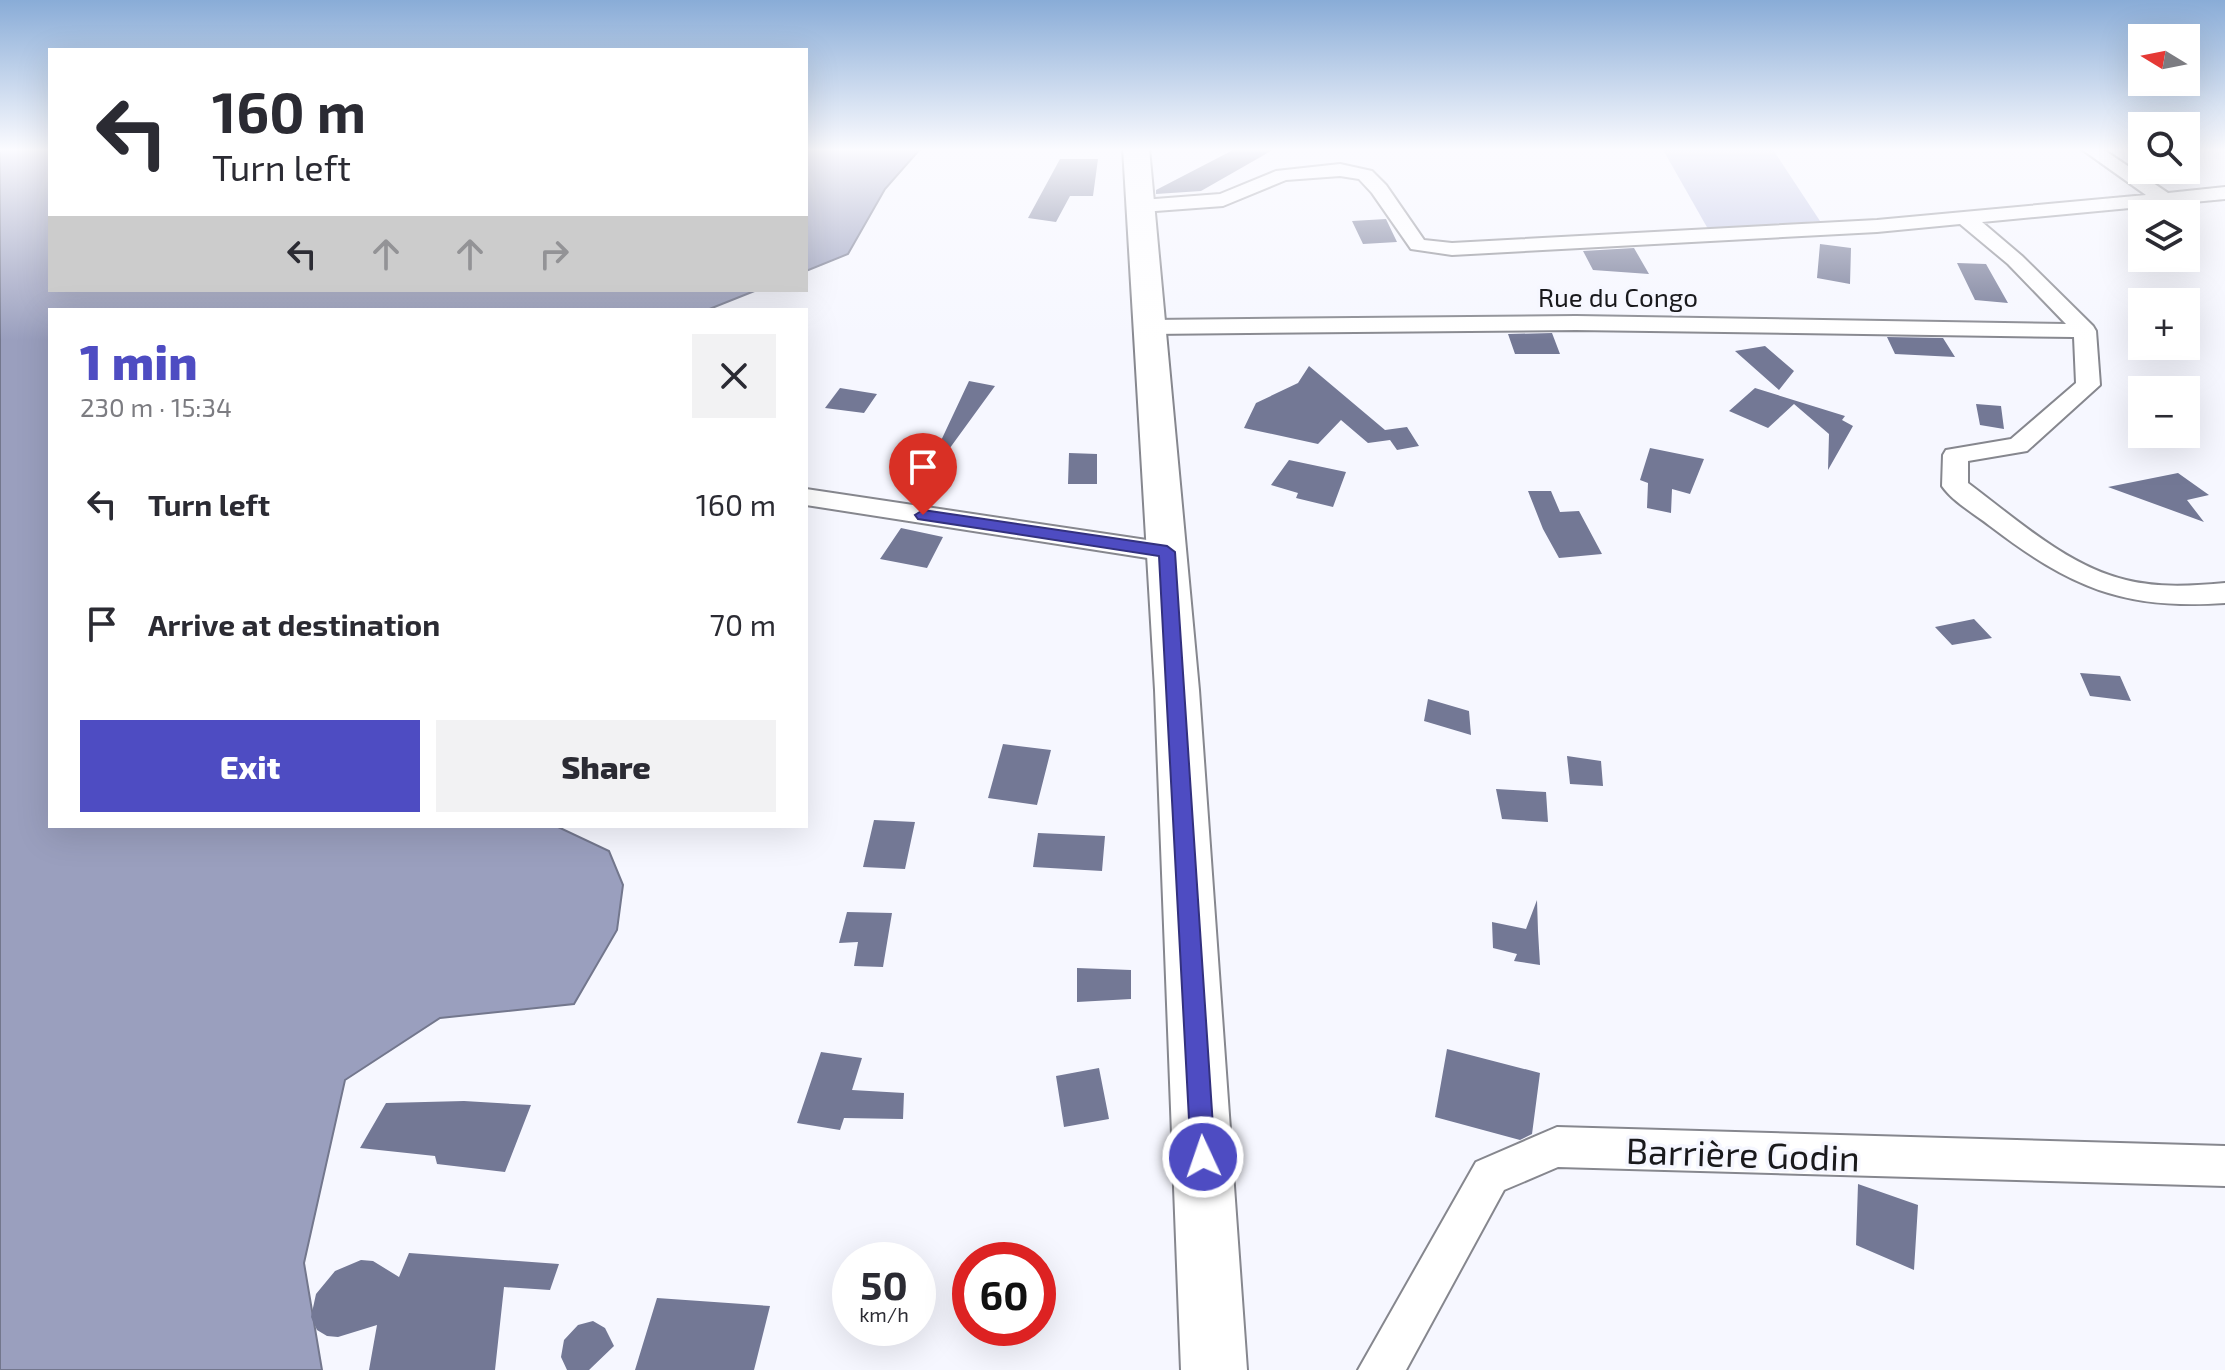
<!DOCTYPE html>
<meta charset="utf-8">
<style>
body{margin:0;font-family:"Exo 2",sans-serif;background:#f2f2f3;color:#2b2b33;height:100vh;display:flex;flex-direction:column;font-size:30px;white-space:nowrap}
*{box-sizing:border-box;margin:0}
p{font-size:26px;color:#7c7c81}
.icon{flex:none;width:44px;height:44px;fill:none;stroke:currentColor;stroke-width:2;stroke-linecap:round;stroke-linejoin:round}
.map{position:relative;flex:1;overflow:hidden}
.sheet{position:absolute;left:48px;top:308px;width:760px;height:520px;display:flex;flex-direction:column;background:#fff;border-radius:0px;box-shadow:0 8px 32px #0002}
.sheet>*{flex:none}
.banner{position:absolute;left:48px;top:48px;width:760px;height:244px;border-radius:0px;box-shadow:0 8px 32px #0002;background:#fff;color:#2b2b33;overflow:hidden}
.needle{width:52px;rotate:280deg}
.controls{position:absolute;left:2128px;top:24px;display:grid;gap:16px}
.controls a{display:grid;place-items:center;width:72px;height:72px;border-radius:0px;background:#fff;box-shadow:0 8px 32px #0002;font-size:40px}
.speed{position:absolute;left:832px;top:1242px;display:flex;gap:16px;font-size:40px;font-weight:700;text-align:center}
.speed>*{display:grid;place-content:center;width:104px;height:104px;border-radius:50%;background:#fff;box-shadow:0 8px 32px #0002;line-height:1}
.speed small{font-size:20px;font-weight:400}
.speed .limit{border:12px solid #d22;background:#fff;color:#111}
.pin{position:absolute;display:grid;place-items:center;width:68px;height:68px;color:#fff;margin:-82px -34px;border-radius:50% 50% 50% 0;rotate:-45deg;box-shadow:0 0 8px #0007}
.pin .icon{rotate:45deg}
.me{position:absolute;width:88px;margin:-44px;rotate:357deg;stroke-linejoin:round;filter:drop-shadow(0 0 6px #0008)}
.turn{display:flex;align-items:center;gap:28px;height:168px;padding:0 32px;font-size:36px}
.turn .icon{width:104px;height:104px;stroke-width:2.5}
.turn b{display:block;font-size:56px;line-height:68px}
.lanes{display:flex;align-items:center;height:76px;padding:0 32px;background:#0003;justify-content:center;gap:40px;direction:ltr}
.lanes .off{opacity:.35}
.round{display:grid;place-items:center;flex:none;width:84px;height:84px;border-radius:0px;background:#f2f2f3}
.head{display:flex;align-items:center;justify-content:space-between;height:136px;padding:0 32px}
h1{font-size:48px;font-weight:800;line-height:60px;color:#4e4cc2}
.cta{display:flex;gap:16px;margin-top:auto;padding:16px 32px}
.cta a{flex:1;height:92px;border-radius:0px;background:#4e4cc2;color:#fff;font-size:32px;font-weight:800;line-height:92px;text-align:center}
.cta a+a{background:#f2f2f3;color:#2b2b33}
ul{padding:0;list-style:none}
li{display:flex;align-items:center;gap:24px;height:120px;padding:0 32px}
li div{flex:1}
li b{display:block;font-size:30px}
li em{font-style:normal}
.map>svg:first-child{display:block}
</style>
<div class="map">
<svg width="2225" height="1370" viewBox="0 0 2225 1370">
<rect width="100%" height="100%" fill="#f6f7ff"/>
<path fill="#bfc4e4" d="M1662,148h110l48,73 -112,8z"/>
<path fill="#9a9fbe" stroke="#73778d" stroke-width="2" d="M0,148h50v142h707l-50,20h-657v516h506l53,25 14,34 -6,45 -43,74 -134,14 -95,62 -41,183 18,107h-322z
M806,148h115l-36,41 -37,65 -42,17z"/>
<path fill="#737895" d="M1237,148h33l1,3 -70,40 -45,3v-4z
M1060,159h38l-5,37h-23l-14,26 -28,-4z
M1386,219l11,23 -34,2 -11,-23z
M1820,244l31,4 -1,36 -33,-6z
M1634,248l15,26 -56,-4 -10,-19z
M1957,263l29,1 22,39 -33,-3z
M1552,333l8,21h-45l-7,-20z
M1887,337l56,1 12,19 -60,-3z
M1765,346l29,25 -15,19 -44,-39z
M1309,366l76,64 22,-3 12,19 -22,4 -7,-10 -22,3 -27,-23 -23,24 -74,-16 12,-25 42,-20z
M969,381l26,5 -48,66 -9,-5z
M840,388l37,6 -13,19 -39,-5z
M1755,388l90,28 -3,4 11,6 -25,44 1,-36 -35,-30 -26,24 -39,-17z
M1976,404l25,2 3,23 -24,-4z
M1650,448l54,11 -14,35 -18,-5 -1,24 -24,-5 1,-25 -8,-3z
M1069,453l28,1v30h-29z
M1289,460l57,12 -13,35 -37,-9 2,-5 -27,-8z
M2178,473l31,22 -22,5 17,22 -96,-35z
M1528,491h23l9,21 19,-1 23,43 -43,4 -16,-29z
M901,528l42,9 -16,31 -47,-9z
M1974,619l18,19 -40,7 -17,-18z
M2080,673l40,3 11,25 -41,-5z
M1428,699l41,12 2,24 -47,-14z
M1003,744l48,6 -14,55 -49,-7z
M1567,756l34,5 2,25 -33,-2z
M1496,789l50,3 2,30 -46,-3z
M874,820l41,2 -10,47 -42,-2z
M1038,833l67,3 -3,35 -69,-4z
M1537,900l1,31 2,34 -26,-4 3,-7 -24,-6 -1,-26 34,7z
M847,912l45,1 -9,54 -29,-1 4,-24 -19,1z
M1077,968l54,2v29l-54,3z
M1447,1049l93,24 -8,61 -12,6 -85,-23z
M821,1052l41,6 -10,32 52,3 -1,26 -59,-1 -4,12 -43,-7z
M1099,1068l10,51 -45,8 -8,-51z
M464,1101l67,4 -26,67 -68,-8 -2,-8 -75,-8 26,-45z
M1858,1184l60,21 -4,65 -58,-25z
M409,1253l150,11 -9,26 -46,-3 -9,83h-126l8,-45 -39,12 -11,-1 -10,-6 -6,-13 5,-23 19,-23 26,-11 12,1 26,16z
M657,1298l113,8 -16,64h-119z
M593,1321l12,7 9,18 -25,24h-22l-6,-13 3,-17 14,-15z"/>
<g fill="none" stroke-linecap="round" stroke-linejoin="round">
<g stroke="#86878e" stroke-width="4">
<path id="minor" d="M2080,148h21l67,45 57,-6v12l-243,23 40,34 71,70 3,5 4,54 -73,66 -59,10v22c47,35 99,83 158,97 32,8 66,6 99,3v20c-102,7 -155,-16 -235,-77 -15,-12 -37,-24 -48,-40l1,-31 3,-5 65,-11 65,-56 -2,-46 -498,-7 -426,4 -11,-7 11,-7 426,-4 490,8 -58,-60 -48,-40 -83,8 -425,23 -41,-6 -39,-56 -13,-14 -19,-3 -54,4 -63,26 -81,6 -10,-6 10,-6 78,-6 56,-23 64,-7 32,7 14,14 38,55 28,3 425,-23 269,-25z
M806,489l361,54 10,3 4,6 -4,6 -10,3 -361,-56z
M1557,1127l668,19v40l-667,-19 -54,23 -98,180h-48l118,-208z"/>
</g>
<g stroke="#86878e" stroke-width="4">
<path id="primary" d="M1123,148h26l50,542 48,680h-66l-26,-680z"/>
</g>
<use href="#minor" fill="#fff" fill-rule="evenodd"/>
<use href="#primary" fill="#fff" fill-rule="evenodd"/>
</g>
<linearGradient id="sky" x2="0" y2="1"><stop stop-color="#89acd7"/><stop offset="0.44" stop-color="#fbfbff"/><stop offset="1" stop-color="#fbfbff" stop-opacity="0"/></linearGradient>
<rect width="2225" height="340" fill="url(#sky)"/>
<path fill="#4e4cc2" stroke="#33317e" stroke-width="2" d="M923,510l244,36 8,6 40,605 -3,9 -9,3 -8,-3 -4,-9 -32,-601 -241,-37 -3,-4z"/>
<g text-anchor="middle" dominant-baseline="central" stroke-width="7" stroke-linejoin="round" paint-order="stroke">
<g font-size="26" fill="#19191c" stroke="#f6f7ff">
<text x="1618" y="296">Rue du Congo</text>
</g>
<g font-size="36" fill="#19191c" stroke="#f6f7ff">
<text transform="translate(1743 1153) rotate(2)">Barrière Godin</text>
</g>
</g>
</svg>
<div class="controls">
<a><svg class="needle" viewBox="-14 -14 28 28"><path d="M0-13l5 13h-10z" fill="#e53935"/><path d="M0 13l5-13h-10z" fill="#7c7c81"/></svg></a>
<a><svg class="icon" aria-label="search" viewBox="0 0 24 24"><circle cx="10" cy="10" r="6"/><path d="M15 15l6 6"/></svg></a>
<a><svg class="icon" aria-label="layers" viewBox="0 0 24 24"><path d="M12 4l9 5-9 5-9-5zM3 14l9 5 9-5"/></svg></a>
<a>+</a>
<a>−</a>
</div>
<div class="speed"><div>50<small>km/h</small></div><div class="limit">60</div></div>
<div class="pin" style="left:923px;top:515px;background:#d93025"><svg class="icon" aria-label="arrive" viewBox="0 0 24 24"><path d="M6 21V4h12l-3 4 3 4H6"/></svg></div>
<svg class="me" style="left:1203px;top:1157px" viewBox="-20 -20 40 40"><circle r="17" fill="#4e4cc2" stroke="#fff" stroke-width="3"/><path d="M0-11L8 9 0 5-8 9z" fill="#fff"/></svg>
<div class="banner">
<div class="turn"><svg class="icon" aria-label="left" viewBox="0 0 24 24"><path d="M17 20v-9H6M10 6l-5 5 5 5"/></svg><div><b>160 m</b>Turn left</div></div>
<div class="lanes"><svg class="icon" aria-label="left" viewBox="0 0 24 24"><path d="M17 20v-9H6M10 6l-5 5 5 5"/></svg><svg class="icon off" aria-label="ahead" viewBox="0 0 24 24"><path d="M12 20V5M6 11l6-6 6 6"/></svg><svg class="icon off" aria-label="ahead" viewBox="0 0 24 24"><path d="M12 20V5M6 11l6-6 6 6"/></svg><svg class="icon off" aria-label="right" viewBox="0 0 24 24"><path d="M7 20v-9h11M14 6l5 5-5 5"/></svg></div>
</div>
<section class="sheet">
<div class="head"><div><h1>1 min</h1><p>230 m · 15:34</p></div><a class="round"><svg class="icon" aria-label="close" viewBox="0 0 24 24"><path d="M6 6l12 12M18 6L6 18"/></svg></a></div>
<ul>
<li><svg class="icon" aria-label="left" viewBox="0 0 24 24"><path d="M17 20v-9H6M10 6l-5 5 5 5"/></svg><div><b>Turn left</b></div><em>160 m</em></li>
<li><svg class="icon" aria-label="arrive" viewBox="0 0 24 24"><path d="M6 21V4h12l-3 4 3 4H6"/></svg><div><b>Arrive at destination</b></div><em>70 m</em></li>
</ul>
<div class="cta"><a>Exit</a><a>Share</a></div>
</section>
</div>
